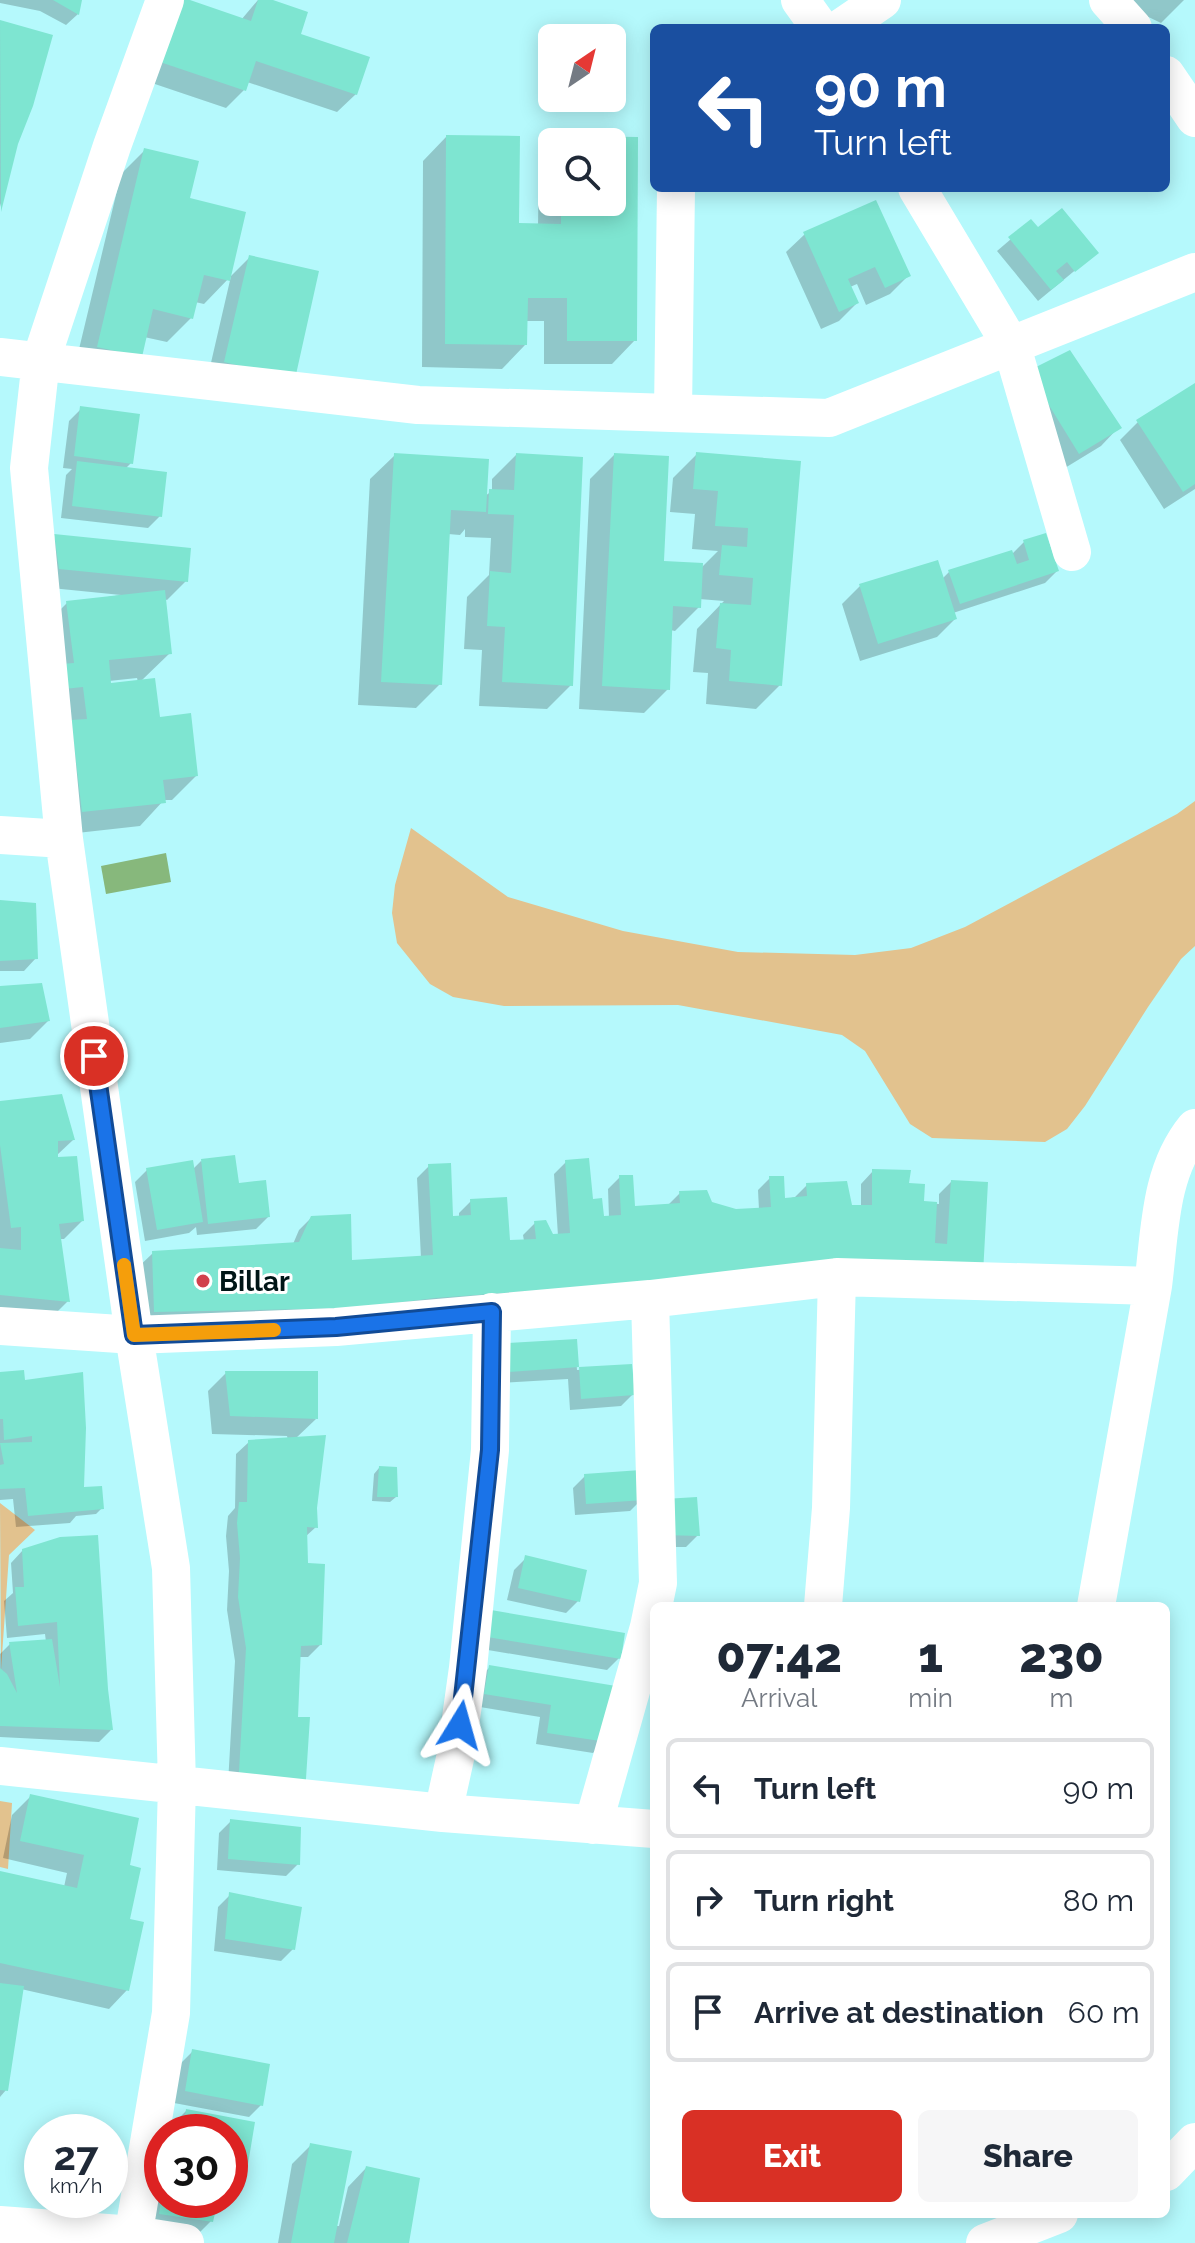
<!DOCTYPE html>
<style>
body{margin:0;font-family:Raleway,sans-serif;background:#f6f6f7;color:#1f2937;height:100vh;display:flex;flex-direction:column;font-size:30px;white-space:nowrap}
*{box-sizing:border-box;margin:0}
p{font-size:26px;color:#747a83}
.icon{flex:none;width:44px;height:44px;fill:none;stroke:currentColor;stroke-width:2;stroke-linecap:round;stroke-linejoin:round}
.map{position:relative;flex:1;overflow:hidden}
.side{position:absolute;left:650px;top:1602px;width:520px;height:616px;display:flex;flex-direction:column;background:#fff;border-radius:12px;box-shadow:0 4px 20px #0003}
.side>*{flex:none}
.top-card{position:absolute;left:650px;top:24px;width:520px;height:168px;border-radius:12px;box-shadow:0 4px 20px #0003;background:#1a4fa0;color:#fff;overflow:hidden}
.needle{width:52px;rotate:35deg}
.buttons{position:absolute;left:538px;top:24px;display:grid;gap:16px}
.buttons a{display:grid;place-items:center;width:88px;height:88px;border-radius:12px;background:#fff;box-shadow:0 4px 20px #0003;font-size:40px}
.speed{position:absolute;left:24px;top:2114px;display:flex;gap:16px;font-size:40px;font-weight:700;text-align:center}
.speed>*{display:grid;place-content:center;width:104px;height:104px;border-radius:50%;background:#fff;box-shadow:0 4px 20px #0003;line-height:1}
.speed small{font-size:20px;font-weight:400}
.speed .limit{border:12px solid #d22;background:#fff;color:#111}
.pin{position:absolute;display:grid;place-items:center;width:68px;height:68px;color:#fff;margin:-34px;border:4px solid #fff;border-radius:50%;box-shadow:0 2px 8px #0007}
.me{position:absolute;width:88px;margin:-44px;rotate:8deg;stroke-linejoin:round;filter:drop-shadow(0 0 6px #0008)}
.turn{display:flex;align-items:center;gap:28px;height:168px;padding:0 32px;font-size:36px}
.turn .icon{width:104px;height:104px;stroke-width:2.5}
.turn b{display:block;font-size:56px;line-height:68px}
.eta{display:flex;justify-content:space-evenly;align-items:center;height:136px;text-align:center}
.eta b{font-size:48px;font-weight:800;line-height:56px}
.primary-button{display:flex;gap:16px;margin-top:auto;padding:16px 32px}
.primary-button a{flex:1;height:92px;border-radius:12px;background:#d93025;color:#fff;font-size:32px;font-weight:800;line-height:92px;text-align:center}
.primary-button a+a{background:#f6f6f7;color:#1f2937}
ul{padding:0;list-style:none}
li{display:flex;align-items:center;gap:24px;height:100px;margin:0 16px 12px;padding:0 16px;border:4px solid #e0e1e3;border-radius:12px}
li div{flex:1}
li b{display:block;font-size:30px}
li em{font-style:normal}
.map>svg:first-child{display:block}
</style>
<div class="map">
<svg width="1195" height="2243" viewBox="0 0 1195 2243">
<rect width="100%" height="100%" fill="#b5f9fc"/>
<path fill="#e2c28e" d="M1195,801v145l-14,13 -33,48 -63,99 -18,23 -22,13 -113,-4 -22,-14 -45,-73 -23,-16 -164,-30 -174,1 -51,-9 -23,-13 -33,-41 -5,-30 3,-28 16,-57 97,69 115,34 115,21 117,3 56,-7 54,-21 212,-113z
M0,1503l35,27 -26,25 -8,115z
M0,1801l12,2 -4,66 -8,-2z"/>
<path fill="#87b87c" d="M166,853l5,29 -65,12 -5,-28z"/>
<path fill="#0003" fill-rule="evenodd" d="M0,0h80l-2,14 -12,11 -26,-14 -40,-8z
M184,0l57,20 17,-20h8l90,94 -19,18 -90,-30 -3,8 -18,18 -86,-29z
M1113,0h71l-23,23z
M0,22l50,14 -34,108 -16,63z
M446,137l71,88h21l1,-63 13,-14v54h60v-60h-54l4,-4 74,1 -1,201 -23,24h-68v-43h-19v24l-23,24 -80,-2 1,-206z
M145,150l42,50 41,79 22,-22 43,121 -86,2 24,-104 -27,28 -9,-2 -4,16 -24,24 -23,-5 -4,19 -66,14 47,-196z
M1031,222l7,8 58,23 -58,48 -41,-50z
M805,234l103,42 -18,18 -24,11 -9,-21 -7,3 7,16 -18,18 -18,8 -35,-77z
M1195,386v103l-31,20 -44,-69 18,-18z
M1012,391l107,36 -18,19 -41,25z
M81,409l50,54 -6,6 35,47 -12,12 -87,-10 5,-43 6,-6 -9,-1 6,-47z
M697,454l102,9 -19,222 -24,24 -50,-5 2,-31 -15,-1 4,-43 27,-28 -25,-2v8l-24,24 -5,-1 -2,59 -24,24 -65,-4 11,-230 24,-24 48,107 38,7 18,-18 -26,-2 3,-35 -25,-2 3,-34z
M516,455l55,230 -24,24 -68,-3 3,-56 -18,-1 3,-52 22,-22 2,-37 -26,-1v-8l-5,6 -12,-1 -8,150 -24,24 -58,-3 12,-226 24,-23 91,40 7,-5v-12z
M55,536l131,45 -19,19 -3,-1 6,54 -29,28 17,38 38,57 -24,24h-8l-24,26 -81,9 -16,-208 24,-24 54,-8 -80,-8zM137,678l1,4 -29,3v-4z
M1024,542l33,29 -12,12 -92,30 2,6 -18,18 -77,24 -18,-57 18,-18 82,-7 7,-7 63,-18z
M0,902l36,56 -12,13h-24z
M0,989l48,32 -18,18 -30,4z
M0,1103l73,37 -17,16 26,65 -18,18h-5l9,62 -18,18 -50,-5z
M201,1161l36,24 31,32 -12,12 -59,6 -1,-8 -7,6 -44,8 -10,-59 12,-12h45z
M566,1162l36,56h7l-1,-29 12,-12 13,31 34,-2 13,-13 55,18 24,-1 -1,-20 12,-12 13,22 12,-3 12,-12 43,22h11v-23l12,-13 34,14 15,18 17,1v-10l12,-12 30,91 -844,56 -3,-58 19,-18 140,-9 6,-14 12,-12 39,44 71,-4 -4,-80 12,-12 22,52h8v-5l12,-12 37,41 16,-1 -1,-6 12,-12 17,13h6l-4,-62z
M575,1341l2,29 54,-4 2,28 -12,12 -51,4 -2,-31 -70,4 -2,-26z
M226,1373l90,46 -21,20 20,69 1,19 -11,10 1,28 14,80 -12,12h-9l-3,62 -69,82 8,-140 -8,-51 2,-39 -3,-35 2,-20 7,-8 1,-54 13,-12 39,-2 -1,-4 -75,-2 -4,-43z
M0,1374l24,8 58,107 20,19 -6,6 -20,2 -6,7 -54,4 -3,-28 -13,1z
M379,1468l17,29 -6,5 -18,-1 2,-27z
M585,1476l57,23 -12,12 -55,4 -2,-27z
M652,1513l46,22 -12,12h-35z
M23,1550l88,180 -12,12 -99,-5v-83l10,-10 36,-2 -1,-8 -38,4 -3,-37 9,-8 -2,-30z
M526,1558l52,43 -12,12 -59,-13 7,-30z
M480,1625l139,33 -12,12 -131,-22z
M490,1667l123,20 -8,54 -12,12 -57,-9 4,-27 -66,-11 4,-27z
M31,1796l96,71v123l-18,19 -88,-20 -15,101 -6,7v-224l64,14 3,-14 -64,-15 9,-43z
M231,1821l67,43 -12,12 -69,-6 2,-37z
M230,1895l63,54 -12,12 -67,-10 4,-44z
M193,2051l68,54 -12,12 -75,-14 7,-40z
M186,2111l66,13 -7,45 -12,12h-3v-49h-57l1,-9z
M311,2145l24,81h4l9,-39 18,-19 41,75h-129l14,-79z
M162,2176v24h54l-5,21 -12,12 -51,-7z"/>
<path fill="#7ee5d1" d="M53,0h29l-3,15z
M178,0h12l61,21 7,-21h15l35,12 -7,22 69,23 -13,38 -101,-34 -10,30 -89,-30z
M0,20l53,15 -20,71 -15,38 -17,68z
M446,135l74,1 -1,87 42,1v-22h51v-60h-50v-6l76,1 -1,204h-70v-43h-39l-1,47 -82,-1z
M144,148l55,13 -9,37 56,14 -16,69 -26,-6 -11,44 -40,-10 -11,48 -45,-10z
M876,200l35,76 -26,12 -10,-21 -27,12 11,24 -20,9 -36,-80z
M1062,208l37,45 -24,19 -8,-10 -11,9 8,9 -13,10 -43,-53 23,-18 7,8z
M249,255l70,16 -24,108 -71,-17z
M1070,350l52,78 -43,26 -51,-83z
M1195,383v101l-12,8 -47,-72z
M80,406l60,8 -7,50 -59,-8z
M696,452l105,9 -19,225 -53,-5 2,-31 -15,-2 4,-45 31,2 2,-27 -34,-3 3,-30 25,2 1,-19 -33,-2 3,-35 -25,-2z
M394,453l95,6 -3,53 -35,-2 -9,175 -61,-3z
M516,453l67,4 -10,229 -71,-4 3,-55 -18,-1 3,-55 21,2 3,-58 -26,-1 1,-25 25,1z
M614,453l55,3 -5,105 39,2 -2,45 -28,-2 -3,84 -68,-4z
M77,461l90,11 -5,45 -90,-11z
M1046,533l13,38 -99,33 -12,-34 64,-20 5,14 12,-4 -6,-20z
M54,534l137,14 -3,34 -129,-13z
M938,560l19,59 -79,25 -19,-60z
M165,590l7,64 -63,6 2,23 44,-5 5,39 31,-4 7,63 -35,4 3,23 -84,9 -11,-92 16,-1 -4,-32 -19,2 -3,-25 13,-1 -8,-62z
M0,900l36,3 2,56 -38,2z
M42,983l8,38 -50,7v-42z
M62,1094l13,46 -17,1v16l19,-1 7,65 -25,3 11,78 -70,-7v-47l21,2v-23l-10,1 -11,-83v-44z
M235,1155l4,28 27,-3 4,37 -62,7 -7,-65z
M589,1158l4,41 9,-1 2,18 17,-1 -2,-40h14l2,31 45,-3 -1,-12 28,-1 5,12 24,7 35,-2 -2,-31h15l1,22 22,-2 -1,-13 41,-2 5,24h20v-36l39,1 -2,13 16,1 -1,17 13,1 -2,41 12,1 4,-64 37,2 -5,92 -250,2 -298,22 -80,10 -201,4 -2,-61 147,-9 12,-26 40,-2 1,46 81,-5 -5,-91 23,-1 2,53 18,-1 -1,-16 37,-2 3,43 26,-1 -2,-18 12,-1 7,14 17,-1 -5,-73z
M193,1160l10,62 -46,8 -11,-62z
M577,1339l2,28 -70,5 -2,-29z
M632,1364l3,31 -54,4 -2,-32z
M24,1370l1,10 58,-8 3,56 -2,59 18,-1 2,23 -76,7 -3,-28 -25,1v-24l4,-1 -4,-21 32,-1v-6l-28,4 -1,-21h-3v-47z
M225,1371h93v48l-88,-3z
M326,1435l-9,73 1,20 -11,-1 1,36 17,1 -3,81 -21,1 -3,71h12l-5,77 -67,-5 8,-141 -8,-51 2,-39 -3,-35 2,-21h8l1,-62z
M379,1466l18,1 1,30h-21z
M641,1470l3,30 -58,4 -2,-30z
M697,1497l3,39 -37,-1 1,-36z
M98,1535l10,154 5,41 -113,-4v-58l7,6 10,19 -8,-51 43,-3 8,48 -3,-65 -39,4 -3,-39h9l-2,-38 38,-12z
M525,1555l62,15 -7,32 -62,-14z
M491,1610l134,23 -4,26 -134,-22z
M489,1665l127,21 -9,56 -60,-9 4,-28 -67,-11z
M30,1794l109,24 -9,47 11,3 -11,51 14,3 -15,69 -129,-28v-92l77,17 7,-33 -64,-14z
M230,1819l71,8 -1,38 -72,-6z
M229,1892l73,15 -7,43 -70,-11z
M0,1983l24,3 -16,105 -8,-1z
M192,2049l78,15 -7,42 -78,-15z
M186,2109l69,13 -8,48 -17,-3v-35h-47z
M310,2143l42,8 -18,92h-43z
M366,2166l54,12 -11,65h-62z
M161,2200h57l-5,22 -54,-8z"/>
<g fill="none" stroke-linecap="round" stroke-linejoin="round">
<path stroke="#fff" stroke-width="38" d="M800,0l20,28
M1108,0l25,28
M841,28l41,-28
M1166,75l29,43
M917,188l95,159 60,205
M0,357l418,48 411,13 366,-146
M673,412l3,-224
M0,835l64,4
M1153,1286c7,-54 6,-114 42,-158
M0,1326l134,9 202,-8 314,-28 187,-22 316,9 -57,320
M823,1606l8,-98 6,-231
M0,1766l443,47 211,16
M443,1813l13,-59 12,-86 22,-218 2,-138
M593,1825l56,-198 9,-44 -8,-284
M1166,2172l29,-30
M0,2225l134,10 51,8
M132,2243l39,-230 6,-229 -6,-216 -37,-233 -70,-496 -35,-371 12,-108 71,-214 53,-146
M985,2243l74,-29"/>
</g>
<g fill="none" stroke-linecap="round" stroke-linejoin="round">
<g stroke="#114b97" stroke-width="20">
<path id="route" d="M94,1056l40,279 202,-8 156,-15 -2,138 -30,275"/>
</g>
<use href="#route" stroke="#1a73e8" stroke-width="14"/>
<path stroke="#f59e0b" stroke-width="14" d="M124,1265l10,70 140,-5"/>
</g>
<circle fill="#d1414d" stroke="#fff" stroke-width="3" cx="203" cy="1281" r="8"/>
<g text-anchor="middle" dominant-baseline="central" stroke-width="6" stroke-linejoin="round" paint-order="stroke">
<g font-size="28" font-weight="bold" fill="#001516" stroke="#fff" text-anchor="start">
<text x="219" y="1281">Billar</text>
</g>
</g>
</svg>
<div class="buttons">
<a><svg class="needle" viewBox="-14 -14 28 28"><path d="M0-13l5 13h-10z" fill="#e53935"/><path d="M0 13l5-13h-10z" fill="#747a83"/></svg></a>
<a><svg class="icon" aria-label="search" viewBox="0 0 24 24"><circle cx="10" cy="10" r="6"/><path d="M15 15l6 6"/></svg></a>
</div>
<div class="speed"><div>27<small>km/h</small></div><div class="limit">30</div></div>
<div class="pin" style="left:94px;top:1056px;background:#d93025"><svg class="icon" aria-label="arrive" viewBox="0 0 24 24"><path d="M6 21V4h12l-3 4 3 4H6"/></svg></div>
<svg class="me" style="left:460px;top:1725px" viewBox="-20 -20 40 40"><path d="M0-17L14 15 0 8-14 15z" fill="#1a73e8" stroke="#fff" stroke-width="4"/></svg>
<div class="top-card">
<div class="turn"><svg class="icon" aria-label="left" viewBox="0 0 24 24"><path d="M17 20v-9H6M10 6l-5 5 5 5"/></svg><div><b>90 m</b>Turn left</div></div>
</div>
<section class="side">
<div class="eta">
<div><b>07:42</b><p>Arrival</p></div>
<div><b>1</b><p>min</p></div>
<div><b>230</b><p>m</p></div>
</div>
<ul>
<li><svg class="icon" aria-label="left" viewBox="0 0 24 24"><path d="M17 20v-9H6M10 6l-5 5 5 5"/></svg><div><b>Turn left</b></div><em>90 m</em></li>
<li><svg class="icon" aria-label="right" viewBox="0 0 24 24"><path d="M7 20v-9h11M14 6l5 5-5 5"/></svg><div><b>Turn right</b></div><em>80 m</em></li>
<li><svg class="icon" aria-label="arrive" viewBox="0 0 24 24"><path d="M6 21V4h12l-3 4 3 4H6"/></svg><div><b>Arrive at destination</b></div><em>60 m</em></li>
</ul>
<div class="primary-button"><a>Exit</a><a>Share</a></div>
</section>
</div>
